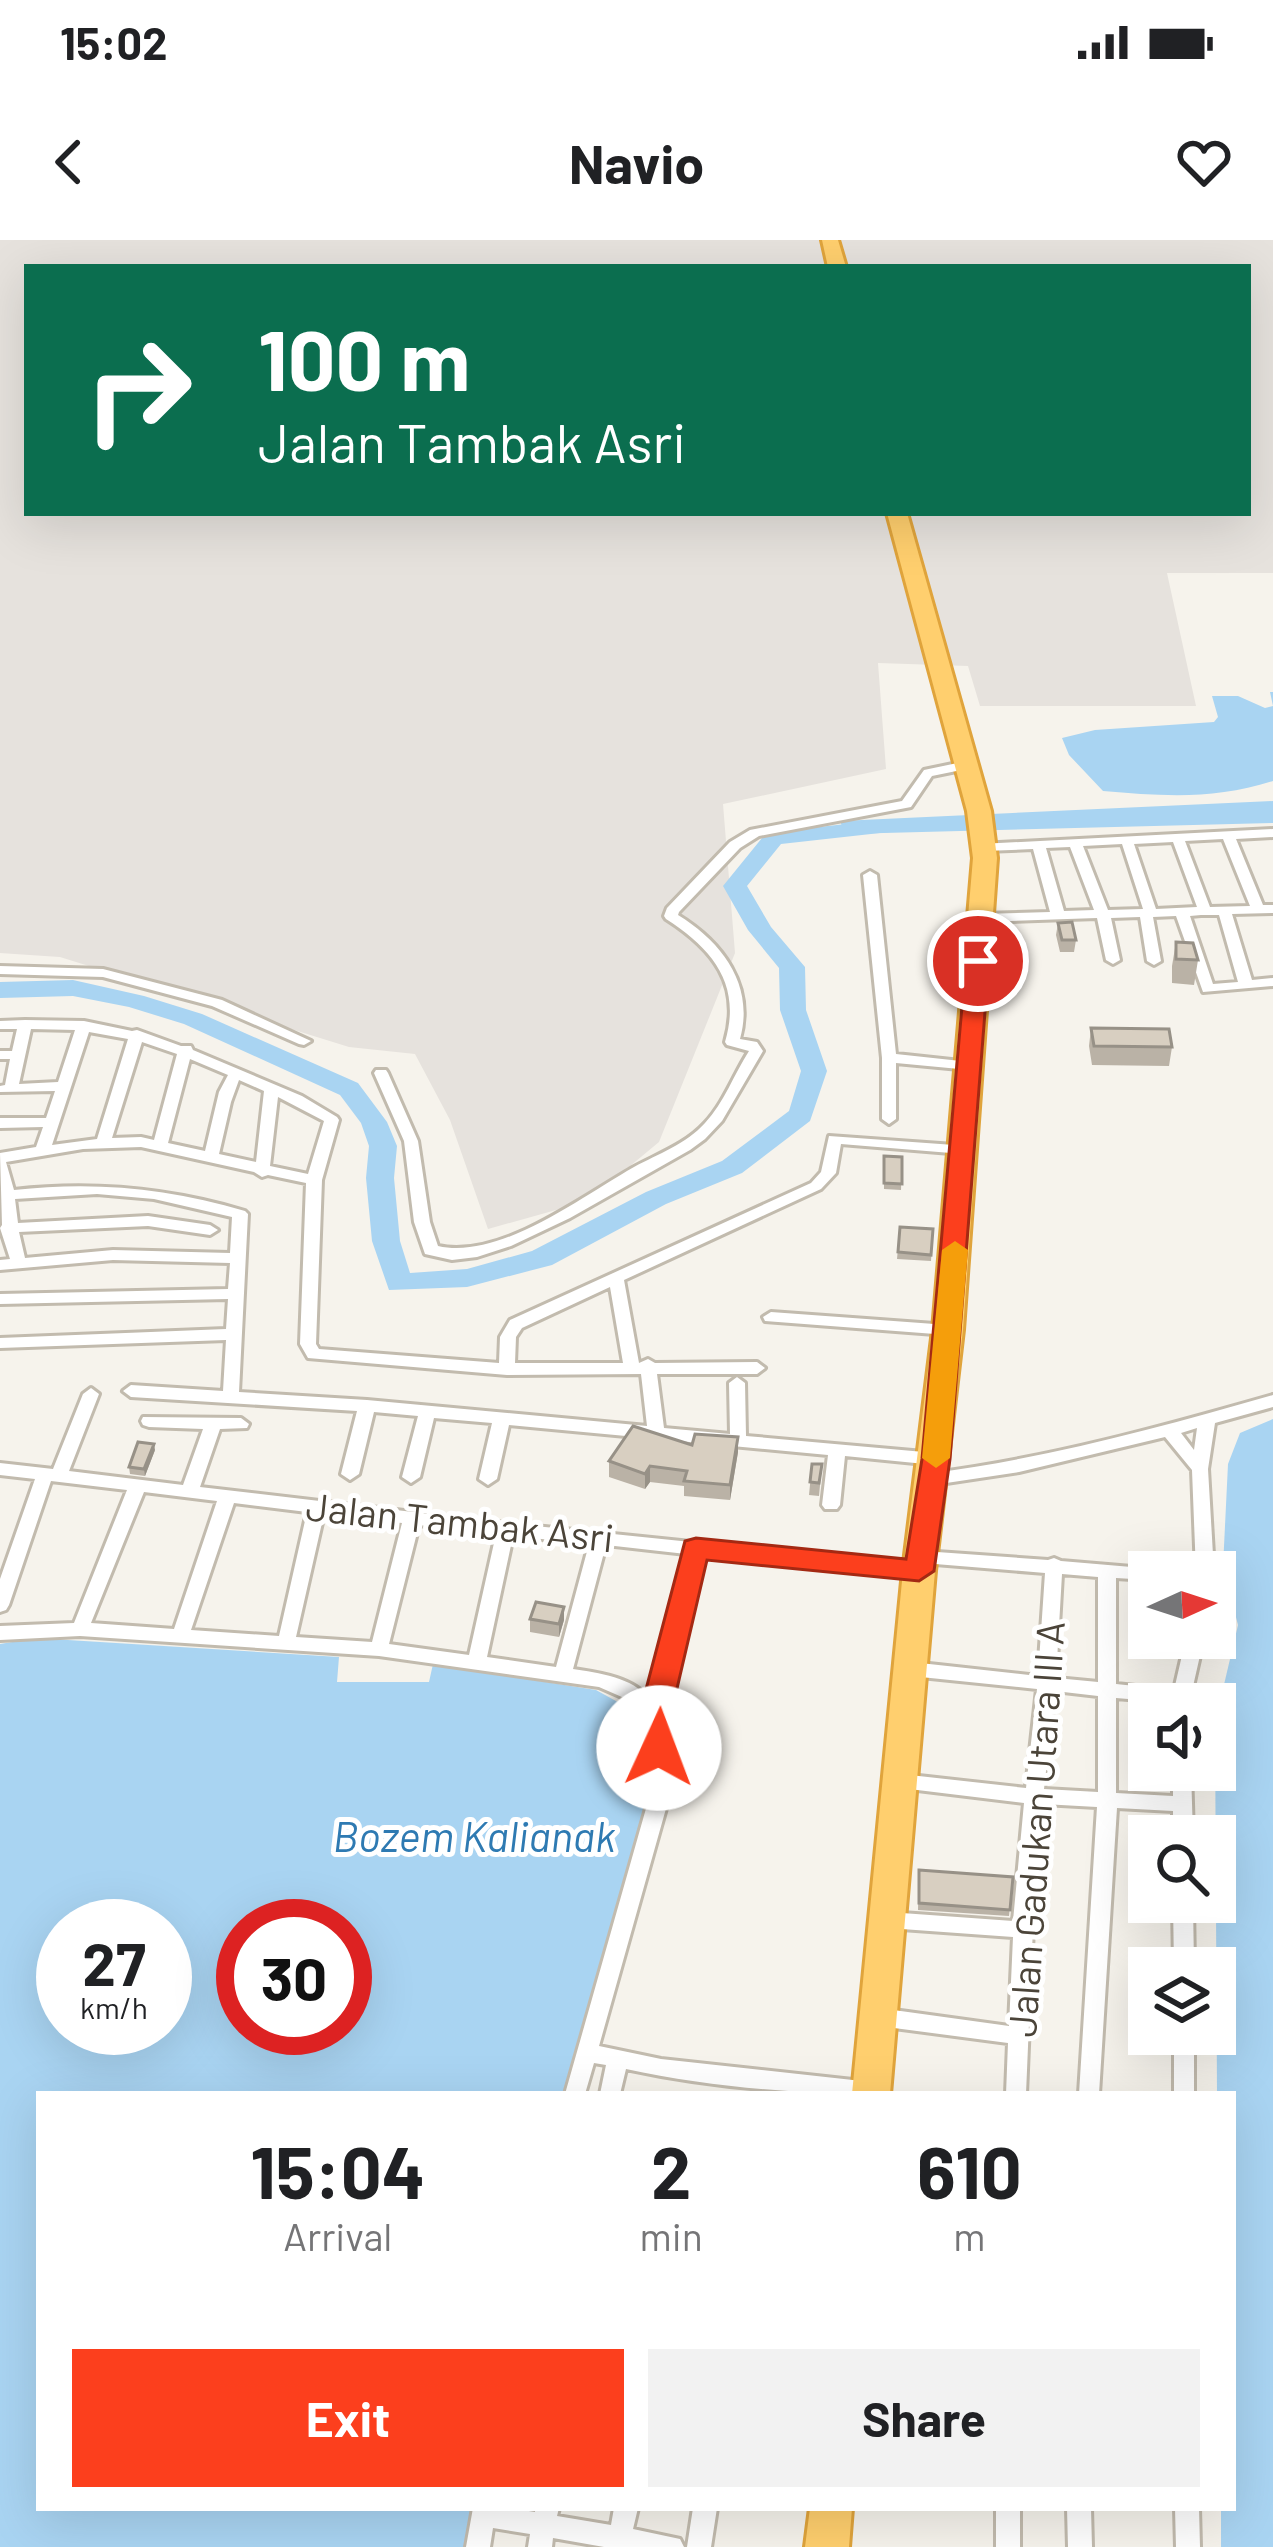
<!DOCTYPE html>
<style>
body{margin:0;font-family:Barlow,sans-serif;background:#f2f2f2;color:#202124;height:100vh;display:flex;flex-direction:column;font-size:45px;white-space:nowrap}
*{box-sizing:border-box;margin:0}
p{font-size:39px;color:#757577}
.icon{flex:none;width:66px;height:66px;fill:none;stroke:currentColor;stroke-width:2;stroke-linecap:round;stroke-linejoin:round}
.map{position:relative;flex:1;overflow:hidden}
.side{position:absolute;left:36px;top:1851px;width:1200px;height:420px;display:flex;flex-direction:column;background:#fff;border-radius:0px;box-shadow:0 12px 48px #0002}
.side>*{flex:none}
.guide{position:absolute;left:24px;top:24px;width:1227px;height:252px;border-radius:0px;box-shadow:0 12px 48px #0002;background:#0b6e4f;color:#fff;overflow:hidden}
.needle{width:78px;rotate:87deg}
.controls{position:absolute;left:1128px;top:1311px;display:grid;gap:24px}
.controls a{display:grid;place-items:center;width:108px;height:108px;border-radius:0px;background:#fff;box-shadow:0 12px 48px #0002;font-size:60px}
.speed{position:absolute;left:36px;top:1659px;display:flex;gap:24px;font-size:60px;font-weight:700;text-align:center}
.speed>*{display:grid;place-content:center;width:156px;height:156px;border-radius:50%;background:#fff;box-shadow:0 12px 48px #0002;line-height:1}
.speed small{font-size:30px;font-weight:400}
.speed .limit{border:18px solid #d22;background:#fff;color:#111}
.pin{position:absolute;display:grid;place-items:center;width:102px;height:102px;color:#fff;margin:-51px;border:6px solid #fff;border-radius:50%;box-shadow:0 3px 12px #0007}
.me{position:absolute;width:132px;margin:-66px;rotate:2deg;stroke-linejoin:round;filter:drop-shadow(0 0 9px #0008)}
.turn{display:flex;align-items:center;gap:42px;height:252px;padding:0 36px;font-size:54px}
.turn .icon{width:156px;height:156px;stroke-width:2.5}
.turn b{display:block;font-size:84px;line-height:102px}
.eta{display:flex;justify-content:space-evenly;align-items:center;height:204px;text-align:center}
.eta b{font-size:72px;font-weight:700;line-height:84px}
.primary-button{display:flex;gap:24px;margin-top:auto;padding:24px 36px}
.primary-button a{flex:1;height:138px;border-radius:0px;background:#fc3f1d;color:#fff;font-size:48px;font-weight:700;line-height:138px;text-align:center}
.primary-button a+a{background:#f2f2f2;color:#202124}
.status{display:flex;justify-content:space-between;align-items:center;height:84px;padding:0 60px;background:#fff;direction:ltr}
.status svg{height:33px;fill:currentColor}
header{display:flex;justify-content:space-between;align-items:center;height:156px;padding:0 36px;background:#fff;font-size:54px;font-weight:700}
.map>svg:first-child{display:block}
</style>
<div class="status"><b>15:02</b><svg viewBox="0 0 49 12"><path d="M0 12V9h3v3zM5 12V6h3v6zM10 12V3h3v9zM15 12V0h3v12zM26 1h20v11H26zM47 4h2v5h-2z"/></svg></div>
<header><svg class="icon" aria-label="back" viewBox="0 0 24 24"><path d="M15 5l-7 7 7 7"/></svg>Navio<svg class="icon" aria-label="heart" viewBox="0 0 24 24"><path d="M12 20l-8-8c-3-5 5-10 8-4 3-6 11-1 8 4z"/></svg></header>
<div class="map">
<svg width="1273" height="2307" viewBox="0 0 1273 2307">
<rect width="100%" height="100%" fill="#f6f3ec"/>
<path fill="#e6e2dd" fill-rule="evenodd" d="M0,0h1273v333h-106l29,133h-216l-12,-40 -90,-3 8,106 -163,35 12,149 -76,189 -71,59 -100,28 -38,-109 -35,-66 -66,-7 -289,-90 -60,-4zM27,27h1221v246h-1221z"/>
<path fill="#a9d4f2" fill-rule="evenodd" d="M1270,452h3v89c-58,19 -111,15 -170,10l-34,-36 -7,-17 33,-8 119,-8 4,-5 -6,-21h26l27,12 8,-2z
M1273,561v22l-428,11 -5,-13z
M1273,1179v1128h-52v-39h12v-414h-16l-2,-371 23,-98 -15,-58 5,-103 12,-31z
M36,1398l303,19 -2,25h92l4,-18 163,26 38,21 10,42 2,48 -82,293h-525v414h435l-8,39h-466v-903zM63,1686h102v102h-102zM243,1686h102v102h-102z"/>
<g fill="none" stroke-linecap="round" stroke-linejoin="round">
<path fill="#a9d4f2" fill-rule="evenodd" d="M881,580l8,2v10l-108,12 -34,42 24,41 34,40 1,43 21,61 -17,50 -68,52 -76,31 -114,61 -85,22 -78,3 -17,-49 -6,-63 3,-32 -8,-23 -21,-28 -156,-71 -55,-17 -56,-11 -73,2v-16l73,-2 71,16 58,18 156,69 29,39 10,24 -3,32 6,63 10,32 57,-4 65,-18 114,-59 76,-31 67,-50 12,-40 -21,-61 -1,-42 -31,-38 -25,-44 43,-53z"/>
<g stroke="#c2bbae" stroke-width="6">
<path id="street" d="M967,521l4,1v6l-39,8 -21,31 -152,29 -19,12 -61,64 -1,3c44,27 77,70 62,124l17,3 6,9 -41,70 -17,18 -15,11 -120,68 -59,28 -34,11 -25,3 -27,-6 -11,-32 -10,-81 -30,-68 2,-3h10l2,3 30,68 12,81 8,24c62,14 143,-49 196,-79 24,-13 52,-23 71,-44 19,-20 29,-49 44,-72l-22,-6 -2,-3c17,-57 -12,-93 -59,-123l-2,-3 3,-8 63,-66 20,-12 152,-29 22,-31z
M1273,589v8l-37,2 27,66h10v8l-41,1 20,66 21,-2v8l-70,6 -27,-76 -23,1 8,44 -7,4 -7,-4 -7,-44 -29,1 9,42 -7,4 -7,-4 -9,-42 -116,4 -7,-4 7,-4 69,-2 -17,-63 -48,2 -5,-1v-6zM1223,599l27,67 -40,1 -25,-66zM1173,602l24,65 -41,2 -22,-65zM1122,604l21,65 -35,1 -25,-64zM1070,607l24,63 -30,1 -18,-63zM1201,675h18l19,67 -25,2 -23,-68z
M870,631l7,4 19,179 74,8 7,4 -7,4 -74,-7v56l-7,5 -7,-5v-61l-19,-183z
M0,726l103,3 119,31 89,41 -7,4 -5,-1 -87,-38 -109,-29 -103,-3z
M25,780l59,1 48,10 5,-1 44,16h10l2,4 109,46 35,21 2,3 -17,60 -6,164 3,5 180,14 1,-26 10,-17 301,-137 10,-11 8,-36 139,10 2,3 -7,5 -122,-10 -5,29 -15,16 -197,91 15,83 9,-4 7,4 102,-1 8,6 -8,6h-100l7,54 66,6 -1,-51 8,-6 8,6 1,53 189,17 8,6 -8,6 -90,-9 -5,49 -3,4h-12l-3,-4 6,-50 -319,-30 -12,54 -9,6 -9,-6 13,-56 -58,-5 -14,59 -9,6 -9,-6 16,-61 -44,-4 -15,62 -9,6 -9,-6 16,-63 -226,-14 -8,-6 8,-6 92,6 3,-51 -226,8v-10l226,-9 2,-30 -228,5v-10l228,-5 2,-26 -117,-3 -113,10v-10l10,-1 -10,-31 2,-3 -2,-72 36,-6 7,-20 -43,1v-10h46l9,-27 -55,1v-6l5,-1 5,-26h-10v-8h12l5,-22h-17v-8zM31,789l44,1 -17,52 -39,2zM89,792l39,7 -31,100 -45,6zM142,802l35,12 -23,86 -13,-3 -29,1zM190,819l38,16 -9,17 -14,59 -37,-8zM239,840l25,11 -8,71 -37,-8 12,-52zM278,857l46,24 -16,53 -38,-8zM141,907l113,25 8,5 6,-2 38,8 -6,161 8,14 199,17 134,-1 6,52 -280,-26 -128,-8 9,-178 -3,-3c-77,-23 -151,-30 -231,-21l-8,-28 77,-13zM97,954l57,5 78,18 -2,36 -117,-3 -88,8 -6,-26 129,-6 62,9 8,-5 -8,-5 -62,-9 -130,7 -3,-24zM610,1047l13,76h-108l1,-26 6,-9z
M771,1072l177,13 8,5 -8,5 -183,-14 -2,-4z
M91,1148l8,6 -30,77 114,14 20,-56 -54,-2 -6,-2 -2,-4 2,-4 98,1 8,6 -2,4 -27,1 -20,58 306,36 419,43 3,5 -3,5 -6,1 -216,-22 -35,142 -9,18 7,13 1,77 -68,241 62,13 210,23 7,3 2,9c-84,0 -171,-7 -254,-25l-6,25h-20l6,-29 -12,-2 -9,31h-20l82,-289 1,-77 -17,-27 -32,-14 -220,-31 -299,-20 -80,4v-14l74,-3 53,-133 -76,-9 -42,124 -3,5 -6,2v-33l35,-100 -35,-4v-12l53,6 30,-75zM144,1252l73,9 -43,128 -83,-6zM234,1263l73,9 -28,124 -88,-6zM324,1274l78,9 -30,119 -76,-5zM419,1285l77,9 -27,121 -80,-11zM513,1296l76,8 -33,123 -69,-10zM606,1305l80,9 -37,145c-16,-22 -51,-26 -76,-30z
M1273,1155v12l-58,16 -7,46 6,103h-18l-4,-102 -27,-33 -146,35 -86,13 -9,-6 9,-6c116,-15 228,-46 340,-78zM1197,1188l-3,22 -13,-17z
M923,1311l125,9 6,-2 7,3 94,8 2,3h-8v8l-33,-2v106l58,6 12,-52h18l-15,66 -73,-6v95l57,3v-26h18l2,66h-20v-25l-56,-3 -18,286h-20l18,-287 -54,-3 -8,75 -9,215h-20l2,-51 -129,-17 -7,-3 -3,-6 3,-6 7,-3 130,18 4,-89 -125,-9 -7,-2 -3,-6 3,-6 7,-2 125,9 11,-118 -123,-15 -7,-2 -2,-5 2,-5 7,-2 125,14 11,-99 -126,-13 -6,-2 -3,-5 3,-5 6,-2 127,14 7,-103 -122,-10 -6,-2 -3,-4 3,-4zM1062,1334l36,3v105l-42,-4zM1055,1451l43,5v96l-54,-3z
M1173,1662h20l1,66h-20z
M1174,1794h20v60h-20z
M473,2268h37l25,4v-4h24l-2,8 54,9 3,-17h24l-5,21 47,10 4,8h-80l-51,-9 -1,9h-24l2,-13 -37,-6 -3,19h-24z
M693,2268h24l-6,39h-24z
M996,2268h24v39h-24z
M1067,2268h24l1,39h-24z
M1175,2268h24l1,39h-24z"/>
</g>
<g stroke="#e0a43c" stroke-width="6">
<path id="highway" d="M822,0h16l8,27h-18z
M887,273h20l84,298 6,47 -34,472 -28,241 -45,523h-38l51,-523 30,-241 40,-472 -6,-47z
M810,2268h42l-3,39h-44z"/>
</g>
<use href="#street" fill="#fff" fill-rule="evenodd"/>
<use href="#highway" fill="#ffcf6e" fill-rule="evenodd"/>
</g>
<path fill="#bab2a6" d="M1058,683l18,17 -2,12h-14l-4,-17z
M1176,702l22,18 -4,25 -22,-2v-17z
M1091,788l81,19 -3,19 -77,-1 -3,-19z
M884,916l18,1 -1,33 -17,-1z
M900,987l33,2 -2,32 -34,-2z
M738,1197v15l-8,48 -46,-4v-10l-34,-4 -5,7 -36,-12v-16z
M155,1210l-10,26 -15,-2 -1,-7z
M812,1224h10l-3,32 -10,-1z
M530,1379l34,1 -5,17 -29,-5z
M919,1630l94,7 -4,39 -91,-6z"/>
<path fill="#979187" d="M738,1197v15l-8,48v-15z
M154,1204l1,6 -10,26 -1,-7z
M650,1226v16l-5,7v-15z
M564,1367v13l-5,17v-13z"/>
<path fill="#d8cfc1" stroke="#979187" stroke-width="3" d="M1072,682l4,18h-14l-4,-17z
M1176,702l17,1 5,17 -22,-1z
M1091,788l78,1 3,18 -78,-1z
M884,916l18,1v27l-18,-1z
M900,987l33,2 -2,26 -33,-3z
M633,1186l59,19 3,-11 43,3 -8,48 -46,-4 3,-10 -37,-5 -5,8 -36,-13z
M138,1202l16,2 -10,25 -15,-2z
M812,1224h10l-3,19 -9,-1z
M536,1362l28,5 -5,17 -29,-5z
M919,1630l94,7 -3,33 -91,-7z"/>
<path fill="#fc3f1d" stroke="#a42913" stroke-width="3" d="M978,714l11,7 -39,498 -16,112 -15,10 -212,-21 -32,137 -8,15 8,36 -5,8h-22l-12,-44 8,-15 41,-156 11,-3 210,21 16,-100 44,-498z"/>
<path fill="#f59e0b" d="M955,1001l13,9 -18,208 -14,10 -14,-10 20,-208z"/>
<g text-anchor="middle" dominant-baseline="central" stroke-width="10" stroke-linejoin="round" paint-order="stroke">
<g font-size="39" fill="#4b4439" stroke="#fff">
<text transform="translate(460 1281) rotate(6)">Jalan Tambak Asri</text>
<text transform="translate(1035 1589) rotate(-86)">Jalan Gadukan Utara III A</text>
</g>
<g font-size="42" font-style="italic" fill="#2e7ab2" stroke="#fff">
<text x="474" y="1595">Bozem Kalianak</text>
</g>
</g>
</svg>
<div class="controls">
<a><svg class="needle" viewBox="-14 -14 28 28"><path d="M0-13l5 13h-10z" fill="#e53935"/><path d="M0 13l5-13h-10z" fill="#757577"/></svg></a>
<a><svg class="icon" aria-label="sound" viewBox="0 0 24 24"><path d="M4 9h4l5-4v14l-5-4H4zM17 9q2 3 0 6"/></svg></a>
<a><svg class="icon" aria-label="search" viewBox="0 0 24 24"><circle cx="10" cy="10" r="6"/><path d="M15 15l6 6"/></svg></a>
<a><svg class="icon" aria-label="layers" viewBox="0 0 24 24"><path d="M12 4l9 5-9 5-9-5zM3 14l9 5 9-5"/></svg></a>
</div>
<div class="speed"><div>27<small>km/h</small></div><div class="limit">30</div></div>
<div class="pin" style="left:978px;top:721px;background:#d93025"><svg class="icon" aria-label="arrive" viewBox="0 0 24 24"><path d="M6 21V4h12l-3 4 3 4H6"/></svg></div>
<svg class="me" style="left:659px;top:1508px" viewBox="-20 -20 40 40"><circle r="19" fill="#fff"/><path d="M0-13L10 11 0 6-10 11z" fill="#fc3f1d"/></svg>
<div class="guide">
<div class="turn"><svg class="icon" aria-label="right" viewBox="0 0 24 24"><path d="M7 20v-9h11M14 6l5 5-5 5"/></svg><div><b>100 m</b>Jalan Tambak Asri</div></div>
</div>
<section class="side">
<div class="eta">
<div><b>15:04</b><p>Arrival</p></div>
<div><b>2</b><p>min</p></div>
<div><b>610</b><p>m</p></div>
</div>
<div class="primary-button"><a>Exit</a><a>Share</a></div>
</section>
</div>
